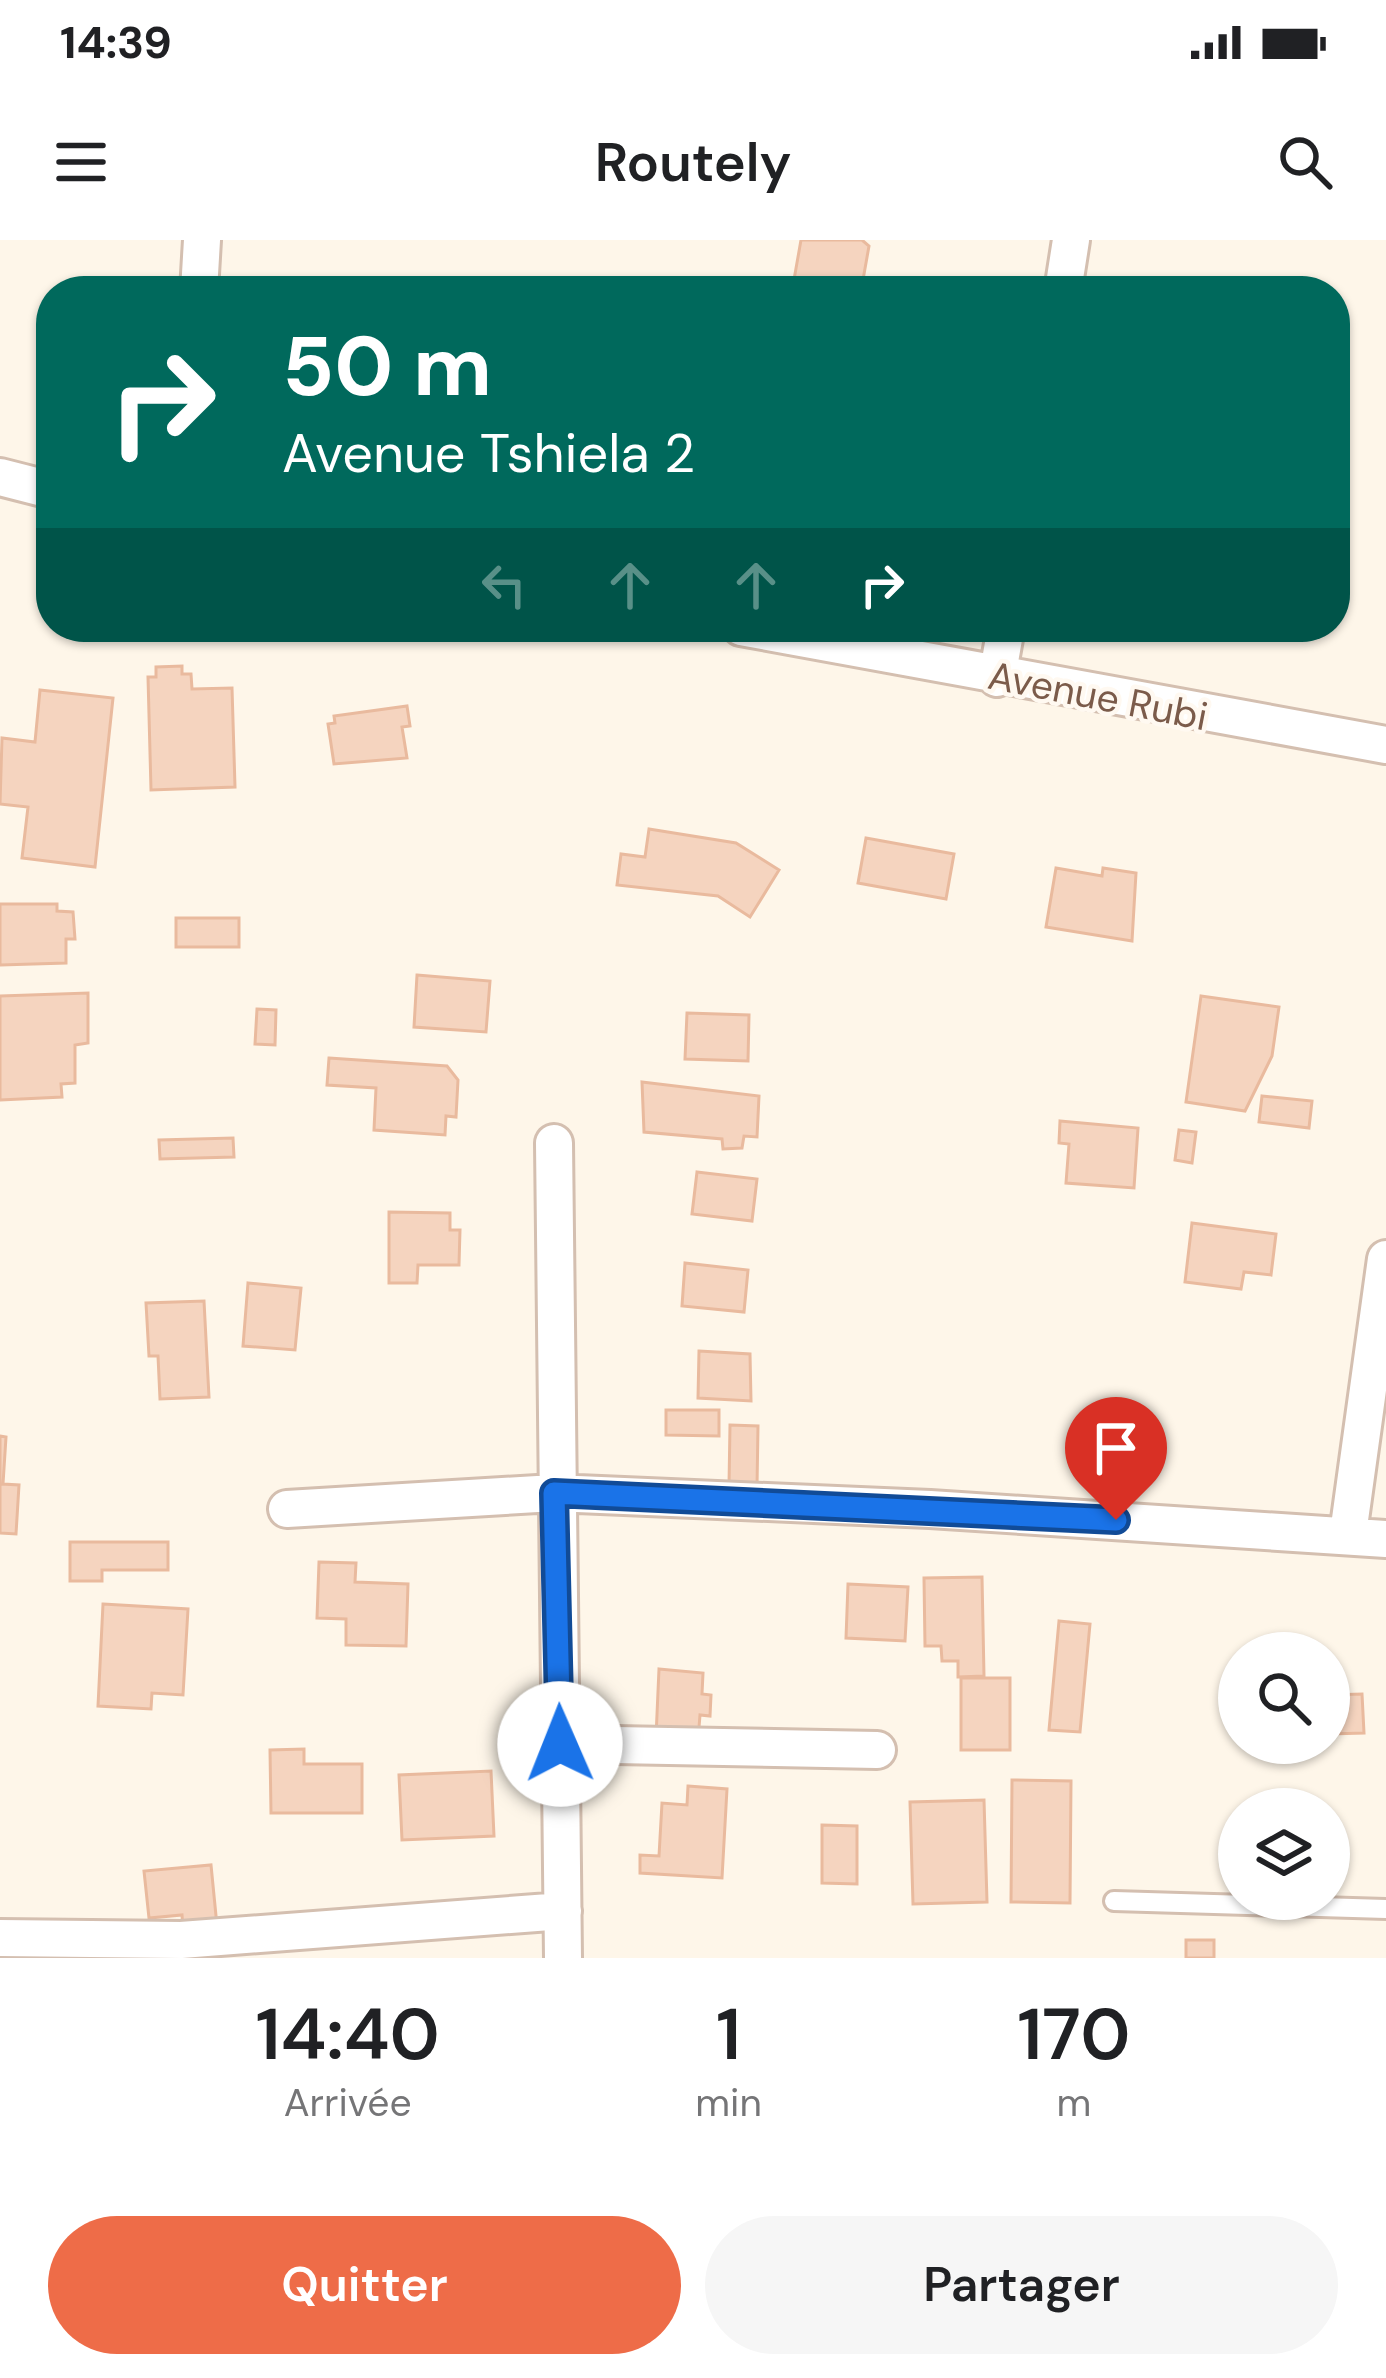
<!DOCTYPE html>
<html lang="fr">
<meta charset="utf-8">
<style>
body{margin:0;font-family:"DM Sans",sans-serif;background:#f6f6f6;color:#202124;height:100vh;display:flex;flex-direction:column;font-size:45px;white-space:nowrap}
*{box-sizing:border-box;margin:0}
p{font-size:39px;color:#757577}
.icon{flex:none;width:66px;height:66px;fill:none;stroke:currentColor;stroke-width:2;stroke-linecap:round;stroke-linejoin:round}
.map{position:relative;height:1718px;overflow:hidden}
.drawer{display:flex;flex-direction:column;background:#fff;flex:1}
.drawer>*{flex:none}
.banner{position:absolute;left:36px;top:36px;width:1314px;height:366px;border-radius:48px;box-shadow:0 3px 9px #0004;background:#00695c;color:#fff;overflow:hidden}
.fabs{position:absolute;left:1218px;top:1392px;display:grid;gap:24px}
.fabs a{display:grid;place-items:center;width:132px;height:132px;border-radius:50%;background:#fff;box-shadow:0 3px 9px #0004;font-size:60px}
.pin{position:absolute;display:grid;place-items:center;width:102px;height:102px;color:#fff;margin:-123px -51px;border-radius:50% 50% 50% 0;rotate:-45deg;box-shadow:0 0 12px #0007}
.pin .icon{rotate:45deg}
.me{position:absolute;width:132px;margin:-66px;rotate:359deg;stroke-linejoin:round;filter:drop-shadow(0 0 9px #0008)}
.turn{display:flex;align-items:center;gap:42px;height:252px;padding:0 48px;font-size:54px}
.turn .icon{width:156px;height:156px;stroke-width:2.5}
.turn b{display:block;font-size:84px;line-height:102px}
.lanes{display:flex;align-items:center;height:114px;padding:0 48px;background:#0003;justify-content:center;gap:60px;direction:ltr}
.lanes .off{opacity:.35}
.eta{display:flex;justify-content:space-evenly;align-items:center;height:204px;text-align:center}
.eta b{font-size:72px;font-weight:600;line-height:84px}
.action{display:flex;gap:24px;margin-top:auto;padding:24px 48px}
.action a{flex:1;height:138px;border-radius:72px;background:#ee6c48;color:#fff;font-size:48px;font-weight:600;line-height:138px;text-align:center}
.action a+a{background:#f6f6f6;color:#202124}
.status{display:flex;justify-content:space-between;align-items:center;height:84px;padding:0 60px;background:#fff;direction:ltr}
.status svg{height:33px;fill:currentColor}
header{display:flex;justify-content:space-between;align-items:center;height:156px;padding:0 48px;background:#fff;font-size:54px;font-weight:600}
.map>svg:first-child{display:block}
</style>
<div class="status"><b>14:39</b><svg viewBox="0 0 49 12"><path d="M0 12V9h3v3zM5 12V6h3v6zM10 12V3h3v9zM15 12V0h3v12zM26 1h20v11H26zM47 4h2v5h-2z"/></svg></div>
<header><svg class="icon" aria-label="menu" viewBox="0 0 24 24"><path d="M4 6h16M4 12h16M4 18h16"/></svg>Routely<svg class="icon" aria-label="search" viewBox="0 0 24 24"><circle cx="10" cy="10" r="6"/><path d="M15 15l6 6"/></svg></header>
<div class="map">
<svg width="1386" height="1718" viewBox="0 0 1386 1718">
<rect width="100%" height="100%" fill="#fef6e9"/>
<path fill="#f5d4bf" stroke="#e9ba9e" stroke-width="3" d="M801,0h61l7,6 -8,45h-69z
M182,426v8h9l1,15 40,-1 3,99 -84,3 -3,-113h8v-10z
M40,450l73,8 -18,169 -73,-9 6,-51 -28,-3 2,-66 33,4z
M407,466l3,20 -8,1 5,31 -73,6 -6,-40 7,-1 -1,-7z
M649,589l87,14 43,27 -29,47 -32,-21 -101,-11 4,-31 24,3z
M866,598l88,16 -8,45 -88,-16z
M1056,628l46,8 1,-8 33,5 -4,68 -86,-14z
M0,664h57v7l16,1 2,27h-9v24l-66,2z
M176,678h63v29h-63z
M417,735l73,6 -4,51 -72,-5z
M88,753v50l-13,2v38l-14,1 1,13 -62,3v-104z
M1201,756l78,11 -7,49 -27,55 -59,-9z
M257,769l19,1 -1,35 -20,-1z
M687,773l62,2 -1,46 -63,-2z
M329,818l118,8 11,14 -2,37 -10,-1 -1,19 -71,-5 2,-42 -49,-3z
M642,842l117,14 -2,41 -13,-1 -2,12 -19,1 -1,-10 -78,-7z
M1262,856l50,5 -3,27 -50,-6z
M1060,881l78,7 -4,60 -68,-5 3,-39 -10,-1z
M1179,890l17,2 -4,31 -17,-3z
M233,898l1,19 -74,2 -1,-19z
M697,932l60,7 -5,42 -60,-7z
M389,972l61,1v17h10l-1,35h-41l-1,18h-28z
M1192,983l84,11 -5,41 -27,-3 -3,17 -56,-7z
M685,1023l63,7 -4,42 -62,-6z
M248,1043l53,5 -6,62 -52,-4z
M204,1061l5,96 -49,2 -2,-43h-9l-3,-53z
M699,1111l51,3 1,47 -53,-3z
M666,1170h53v26l-53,-1z
M730,1185l28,1 -1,61 -28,-1z
M0,1196l6,1 -3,47 16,1 -3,49 -16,-1z
M70,1302h98v28h-66v11h-32z
M319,1322l37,1 -1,19 53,2 -2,62 -60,-1v-26l-29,-1z
M982,1337l2,99 -26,1v-16h-16l-1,-15h-16l-1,-68z
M848,1344l60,3 -3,54 -59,-3z
M103,1364l85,5 -5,86 -31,-2 -1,16 -53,-3z
M1059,1381l31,3 -10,108 -31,-2z
M659,1429l44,4 -1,21 9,1 -1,21 -10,-1 -2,25 -42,-3z
M961,1438h49v72h-49z
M1362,1454l2,39 -35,1v-39z
M304,1509v15h58v49h-91l-1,-63z
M491,1531l3,65 -92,4 -3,-65z
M1012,1540l59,1 -1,122 -59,-1z
M688,1546l39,3 -5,89 -82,-5v-18l19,1 3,-53 25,2z
M984,1560l3,102 -74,2 -3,-102z
M822,1585l35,1v58l-35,-1z
M211,1625l6,61 -34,3 -1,-14 -33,3 -5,-47z
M1186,1700h28v18h-28z"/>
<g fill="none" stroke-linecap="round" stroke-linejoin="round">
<g stroke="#d4bfb0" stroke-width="24">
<path id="service" d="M1114,1661l272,8"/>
</g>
<g stroke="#d4bfb0" stroke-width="42">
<path id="minor" d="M199,51l3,-51
M1063,51l8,-51
M0,237l51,13
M741,387l645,118
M997,438l9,-51
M554,903l9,815
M287,1269l267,-16 376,16 456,30
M1348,1294l38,-275
M560,1504l317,6
M0,1698l181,2 382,-29"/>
</g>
<use href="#service" stroke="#fff" stroke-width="18"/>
<use href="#minor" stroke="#fff" stroke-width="36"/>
</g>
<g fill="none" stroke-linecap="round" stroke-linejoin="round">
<g stroke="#114b97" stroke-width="30">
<path id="route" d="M560,1504l-6,-251 562,27"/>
</g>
<use href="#route" stroke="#1a73e8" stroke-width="21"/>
</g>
<g text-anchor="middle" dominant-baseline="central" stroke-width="9" stroke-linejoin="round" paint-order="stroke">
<g font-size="39" fill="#7b5b4a" stroke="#fff9f1">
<text transform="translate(1098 456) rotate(11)">Avenue Rubi</text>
</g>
</g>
</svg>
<div class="fabs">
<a><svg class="icon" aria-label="search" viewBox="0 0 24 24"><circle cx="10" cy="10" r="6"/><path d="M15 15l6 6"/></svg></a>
<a><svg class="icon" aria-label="layers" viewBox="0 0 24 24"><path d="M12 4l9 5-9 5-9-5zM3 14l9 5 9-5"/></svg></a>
</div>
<div class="pin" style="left:1116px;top:1280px;background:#d93025"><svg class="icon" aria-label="arrive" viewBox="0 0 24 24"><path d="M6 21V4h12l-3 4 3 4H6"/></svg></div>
<svg class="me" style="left:560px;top:1504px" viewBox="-20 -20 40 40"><circle r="19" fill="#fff"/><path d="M0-13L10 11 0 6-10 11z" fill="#1a73e8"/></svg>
<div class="banner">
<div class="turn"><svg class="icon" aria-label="right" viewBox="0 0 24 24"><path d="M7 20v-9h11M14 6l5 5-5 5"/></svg><div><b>50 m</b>Avenue Tshiela 2</div></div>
<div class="lanes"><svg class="icon off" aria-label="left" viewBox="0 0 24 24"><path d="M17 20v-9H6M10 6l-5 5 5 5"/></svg><svg class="icon off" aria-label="ahead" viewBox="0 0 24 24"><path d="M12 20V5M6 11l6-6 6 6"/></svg><svg class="icon off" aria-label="ahead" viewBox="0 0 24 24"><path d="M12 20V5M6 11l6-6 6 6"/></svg><svg class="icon" aria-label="right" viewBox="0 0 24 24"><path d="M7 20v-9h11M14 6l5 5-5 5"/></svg></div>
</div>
</div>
<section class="drawer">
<div class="eta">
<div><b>14:40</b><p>Arrivée</p></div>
<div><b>1</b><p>min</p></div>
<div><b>170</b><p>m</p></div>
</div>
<div class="action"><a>Quitter</a><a>Partager</a></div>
</section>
